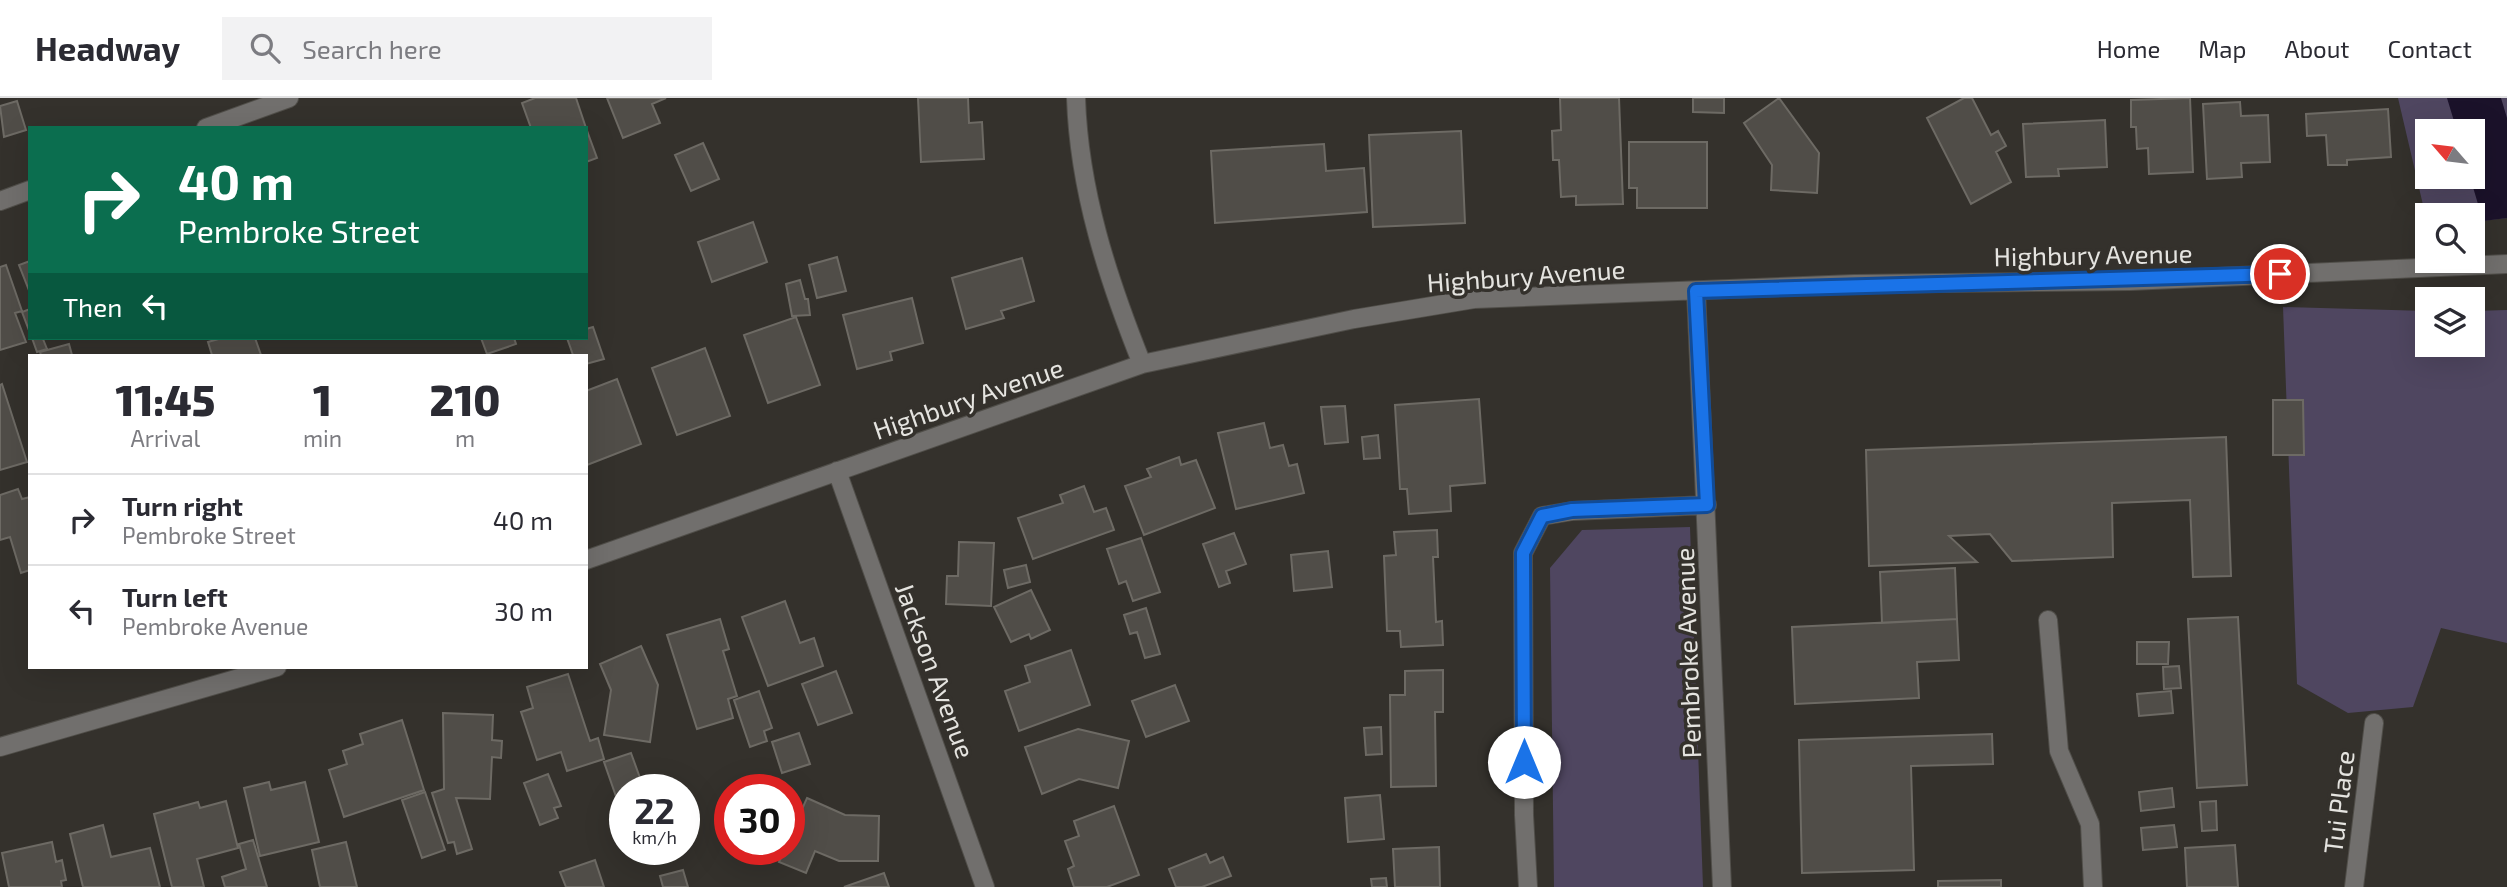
<!DOCTYPE html>
<style>
body{margin:0;font-family:"Exo 2",sans-serif;background:#f2f2f3;color:#2b2b33;height:100vh;display:flex;flex-direction:column;font-size:26px;white-space:nowrap}
*{box-sizing:border-box;margin:0}
p{font-size:23px;color:#7c7c81}
.icon{flex:none;width:38px;height:38px;fill:none;stroke:currentColor;stroke-width:2;stroke-linecap:round;stroke-linejoin:round}
.map{position:relative;flex:1;overflow:hidden}
.drawer{position:absolute;left:28px;top:256px;width:560px;height:315px;display:flex;flex-direction:column;background:#fff;border-radius:0px;box-shadow:0 7px 28px #0002}
.drawer>*{flex:none}
.guide{position:absolute;left:28px;top:28px;width:560px;height:214px;border-radius:0px;box-shadow:0 7px 28px #0002;background:#0b6e4f;color:#fff;overflow:hidden}
.needle{width:46px;rotate:298deg}
.fabs{position:absolute;left:2415px;top:21px;display:grid;gap:14px}
.fabs a{display:grid;place-items:center;width:70px;height:70px;border-radius:0px;background:#fff;box-shadow:0 7px 28px #0002;font-size:35px}
.speed{position:absolute;left:609px;top:676px;display:flex;gap:14px;font-size:35px;font-weight:700;text-align:center}
.speed>*{display:grid;place-content:center;width:91px;height:91px;border-radius:50%;background:#fff;box-shadow:0 7px 28px #0002;line-height:1}
.speed small{font-size:18px;font-weight:400}
.speed .limit{border:10px solid #d22;background:#fff;color:#111}
.pin{position:absolute;display:grid;place-items:center;width:60px;height:60px;color:#fff;margin:-30px;border:4px solid #fff;border-radius:50%;box-shadow:0 2px 7px #0007}
.me{position:absolute;width:77px;margin:-38px;rotate:0deg;stroke-linejoin:round;filter:drop-shadow(0 0 5px #0008)}
.turn{display:flex;align-items:center;gap:24px;height:147px;padding:0 35px;font-size:32px}
.turn .icon{width:91px;height:91px;stroke-width:2.5}
.turn b{display:block;font-size:49px;line-height:60px}
.then{display:flex;align-items:center;height:66px;padding:0 35px;background:#0003;gap:14px;font-size:26px}
.eta{display:flex;justify-content:space-evenly;align-items:center;height:119px;text-align:center}
.eta b{font-size:42px;font-weight:800;line-height:49px}
ul{padding:0;list-style:none}
li{display:flex;align-items:center;gap:21px;height:91px;padding:0 35px;border-top:2px solid #e1e1e2}
li div{flex:1}
li b{display:block;font-size:26px}
li em{font-style:normal}
header{display:flex;align-items:center;gap:42px;box-sizing:border-box;height:98px;padding:0 35px;background:#fff;border-bottom:2px solid #e1e1e2}
header strong{font-size:33px}
nav{display:flex;gap:38px;margin-inline-start:auto;font-size:24px}
.search{width:490px;height:63px;background:#f2f2f3;display:flex;align-items:center;gap:18px;box-sizing:border-box;padding:0 24px;border-radius:0px;color:#7c7c81;font-size:26px}
.map>svg:first-child{display:block}
</style>
<header>
<strong>Headway</strong>
<div class="search"><svg class="icon" aria-label="search" viewBox="0 0 24 24"><circle cx="10" cy="10" r="6"/><path d="M15 15l6 6"/></svg>Search here</div>
<nav><a>Home</a><a>Map</a><a>About</a><a>Contact</a></nav>
</header>
<div class="map">
<svg width="2507" height="789" viewBox="0 0 2507 789">
<rect width="100%" height="100%" fill="#34312c"/>
<path fill="#4f4660" fill-rule="evenodd" d="M2398,0h109v120l-34,4v-7h-46v7zM2427,33h46v46h-46z
M2283,209l144,4v34h46v-34l34,-1v333l-66,-15 -28,79 -65,6 -51,-29z
M1690,429l13,360h-149l-4,-319 32,-38z"/>
<path fill="#1b122a" d="M2447,0h54l6,20v100l-24,3 -13,-44h3v-46h-16z"/>
<path fill="#504d48" stroke="#6d6a64" stroke-width="2" d="M535,0h41l10,30h-55l-9,-25z
M607,0h59l-14,6 8,19 -37,15z
M918,0h50l1,25 13,-1 2,37 -63,3z
M1560,0h59l4,106 -47,1v-9l-15,1 -2,-37h-6l-1,-29 9,-1z
M1693,0h31v15l-31,-1z
M1779,0l40,55 -2,40 -46,-3 1,-25 -28,-42z
M1964,0h8l19,37 7,-4 8,15 -10,6 15,30 -40,22 -44,-86z
M2190,0l3,74 -44,2 -1,-26 -11,1 -1,-22h-5v-27z
M17,3l9,29 -22,7 -4,-31z
M2240,4l1,14 27,-1 2,47 -29,1 1,14 -35,2 -4,-75z
M2388,11l3,48 -44,3v5h-19l-2,-30 -19,1 -1,-22z
M2105,22l2,47 -49,2 1,7 -33,1 -3,-53z
M586,30l11,30 -11,4z
M1461,33l4,92 -92,4 -4,-92z
M1629,44h78v66h-70v-20h-8z
M703,45l16,36 -28,12 -16,-36z
M1324,46l2,27 38,-3 3,44 -152,11 -4,-72z
M753,124l14,40 -55,20 -14,-40z
M837,159l9,34 -29,7 -8,-33z
M1022,160l12,43 -33,10 3,7 -38,11 -14,-51z
M30,163v32l-11,-28z
M6,167l16,46 -7,2 11,29 -26,8v-83z
M800,182l5,19h3l2,16 -18,1 -6,-32z
M912,200l11,45 -33,9 2,8 -35,9 -14,-54z
M30,211v24l-8,-21z
M796,219l24,68 -52,18 -24,-68z
M593,229l11,32 -18,5v-9h-13l-6,-17h19v-9z
M32,240h15l-4,1 4,10 -10,3z
M222,240h33l6,17h-49l-4,-13z
M481,240h33l2,6 -29,10z
M69,246l3,11h-31l-1,-3z
M705,250l25,68 -53,19 -25,-67z
M617,281l24,65 -54,21 -1,-74z
M2,286l25,78 -27,8v-85z
M1479,301l6,84 -35,3 1,25 -42,3 -2,-25h-7l-5,-84z
M2273,302h30l1,55h-31z
M1345,308l3,36 -23,2 -4,-37z
M1264,325l6,25 13,-3 6,21 8,-2 7,29 -68,16 -18,-76z
M1378,337l2,23 -16,1 -2,-22z
M2226,339l5,139 -38,1 -3,-77 -78,3 1,54 -101,4 -22,-27 -41,2 28,26 -108,4 -3,-116z
M1179,359l2,8 15,-5 19,48 -71,27 -19,-49 26,-9 -4,-8z
M1084,388l10,26 12,-4 8,22 -81,29 -15,-41 45,-15 -3,-8z
M18,391l4,10 8,-2v73l-9,3 -11,-36 -10,3v-45z
M1437,432l1,27h-5l3,65 6,-1 1,24 -42,2 -1,-16h-13l-3,-75 12,-1 -2,-23z
M1234,435l12,31 -20,7 4,12 -11,4 -16,-43z
M1141,440l19,54 -27,9 -7,-20 -7,3 -12,-35z
M959,444l35,1 -3,63 -45,-2 1,-28h11z
M1328,453l4,36 -38,4 -3,-36z
M1026,467l4,17 -22,6 -4,-18z
M1955,470l2,51 -75,4 -2,-51z
M1031,492l19,40 -19,9 -2,-5 -18,8 -17,-35z
M785,503l15,42 14,-5 9,28 -55,20 -26,-69z
M1146,510l14,46 -15,4 -8,-26 -7,2 -6,-19z
M2238,519l9,168 -50,3 -9,-169z
M720,521l9,30 -6,2 14,45 -9,3 5,19 -36,11 -30,-94z
M1957,521l2,41 -42,2 2,36 -124,6 -3,-77z
M2137,544h32l-1,22h-31z
M641,548l17,39 -8,57 -46,-7 7,-45 -11,-26z
M1071,552l19,55 -71,26 -14,-40 25,-9 -5,-16z
M2179,568l2,22 -17,1 -1,-22z
M1443,572v42h-8l1,74 -45,1 -1,-92h15v-24z
M836,573l16,42 -34,12 -16,-41z
M568,576l22,67 8,-3 6,21 -37,12 -6,-19 -24,8 -16,-48 12,-4 -6,-21z
M1175,587l14,36 -43,16 -14,-36z
M759,593l13,37 -8,3 3,10 -17,6 -16,-47z
M2171,593l2,22 -34,3 -2,-22z
M443,615l50,2 -1,25 10,1 -1,17 -9,-1 -2,42 -34,-1 16,51 -15,5 -3,-12 -6,1 -16,-50 12,-4z
M402,622l22,70 -80,27 -15,-47 18,-6 -4,-13 20,-7 -3,-10z
M1381,629l1,27 -16,1 -2,-27z
M1078,631l51,12 -11,47 -39,-9 -37,15 -17,-47z
M799,635l11,31 -28,9 -10,-31z
M1992,636l1,30 -82,2 3,104 -112,3 -3,-133z
M631,655l13,36h-19v17l-6,-1 -15,-43z
M548,676l13,32 -7,2 4,10 -18,7 -16,-42z
M269,684l2,8 34,-8 14,60 -59,14 -16,-68z
M2172,690l2,19 -33,4 -2,-19z
M425,694l20,58 -23,8 -20,-58z
M1380,697l4,44 -36,3 -3,-44z
M807,700l38,17 34,1 -1,45h-39l-24,-10 -9,22 -27,-11 6,-13h4v-11z
M226,703l12,47 -41,11 7,28h-32l-18,-73 44,-12 2,6z
M2216,703l1,29 -15,1 -2,-29z
M1114,708l25,69 -32,12h-33l-6,-18 6,-3 -9,-25 14,-5 -5,-15z
M103,727l8,32 39,-9 10,39h-77l-13,-53z
M2174,727l3,22 -34,3 -2,-22z
M253,742l14,47h-42l-3,-10 24,-8 -7,-25z
M52,744l4,20 6,-2 4,20 -5,1 1,6h-53l-7,-34z
M346,744l11,45h-37l-8,-37z
M2235,747l3,42h-51l-2,-39z
M1439,749l1,40h-45l-2,-38z
M1206,756l4,9 13,-6 8,19 -29,11h-26l-7,-18z
M595,762l9,27h-38l-6,-15z
M683,772l5,17h-25l-3,-11z
M884,775l5,14h-45z
M1386,780l1,9h-15l-1,-8z
M2001,782v7h-63v-6z"/>
<g fill="none" stroke-linecap="round" stroke-linejoin="round">
<g stroke="#504e49" stroke-width="20">
<path id="minor" d="M1076,0c3,93 32,181 66,266
M206,30l83,-30
M0,103l30,-11
M1696,193l26,596
M837,373l148,416
M586,462l556,-196 212,-45 120,-20 380,-15 276,-3 377,-17
M2048,522l11,131 31,73 3,63
M0,649l277,-80
M1528,789l-4,-72 -1,-262 19,-37 30,-5 135,-6
M2354,789l20,-164"/>
</g>
<use href="#minor" stroke="#716f6d" stroke-width="18"/>
</g>
<g fill="none" stroke-linecap="round" stroke-linejoin="round">
<g stroke="#114b97" stroke-width="18">
<path id="route" d="M1524,664l-1,-209 19,-37 30,-6 135,-5 -11,-214 584,-17"/>
</g>
<use href="#route" stroke="#1a73e8" stroke-width="12"/>
</g>
<g text-anchor="middle" dominant-baseline="central" stroke-width="7" stroke-linejoin="round" paint-order="stroke">
<g font-size="26" fill="#e5e4e0" stroke="#34312c">
<text transform="translate(2093 156) rotate(-1)">Highbury Avenue</text>
<text transform="translate(1526 177) rotate(-4)">Highbury Avenue</text>
<text transform="translate(968 300) rotate(-19)">Highbury Avenue</text>
<text transform="translate(1687 555) rotate(-92)">Pembroke Avenue</text>
<text transform="translate(936 572) rotate(70)">Jackson Avenue</text>
<text transform="translate(2338 704) rotate(-83)">Tui Place</text>
</g>
</g>
</svg>
<div class="fabs">
<a><svg class="needle" viewBox="-14 -14 28 28"><path d="M0-13l5 13h-10z" fill="#e53935"/><path d="M0 13l5-13h-10z" fill="#7c7c81"/></svg></a>
<a><svg class="icon" aria-label="search" viewBox="0 0 24 24"><circle cx="10" cy="10" r="6"/><path d="M15 15l6 6"/></svg></a>
<a><svg class="icon" aria-label="layers" viewBox="0 0 24 24"><path d="M12 4l9 5-9 5-9-5zM3 14l9 5 9-5"/></svg></a>
</div>
<div class="speed"><div>22<small>km/h</small></div><div class="limit">30</div></div>
<div class="pin" style="left:2280px;top:176px;background:#d93025"><svg class="icon" aria-label="arrive" viewBox="0 0 24 24"><path d="M6 21V4h12l-3 4 3 4H6"/></svg></div>
<svg class="me" style="left:1524px;top:664px" viewBox="-20 -20 40 40"><circle r="19" fill="#fff"/><path d="M0-13L10 11 0 6-10 11z" fill="#1a73e8"/></svg>
<div class="guide">
<div class="turn"><svg class="icon" aria-label="right" viewBox="0 0 24 24"><path d="M7 20v-9h11M14 6l5 5-5 5"/></svg><div><b>40 m</b>Pembroke Street</div></div>
<div class="then">Then<svg class="icon" aria-label="left" viewBox="0 0 24 24"><path d="M17 20v-9H6M10 6l-5 5 5 5"/></svg></div>
</div>
<section class="drawer">
<div class="eta">
<div><b>11:45</b><p>Arrival</p></div>
<div><b>1</b><p>min</p></div>
<div><b>210</b><p>m</p></div>
</div>
<ul>
<li><svg class="icon" aria-label="right" viewBox="0 0 24 24"><path d="M7 20v-9h11M14 6l5 5-5 5"/></svg><div><b>Turn right</b><p>Pembroke Street</p></div><em>40 m</em></li>
<li><svg class="icon" aria-label="left" viewBox="0 0 24 24"><path d="M17 20v-9H6M10 6l-5 5 5 5"/></svg><div><b>Turn left</b><p>Pembroke Avenue</p></div><em>30 m</em></li>
</ul>
</section>
</div>
